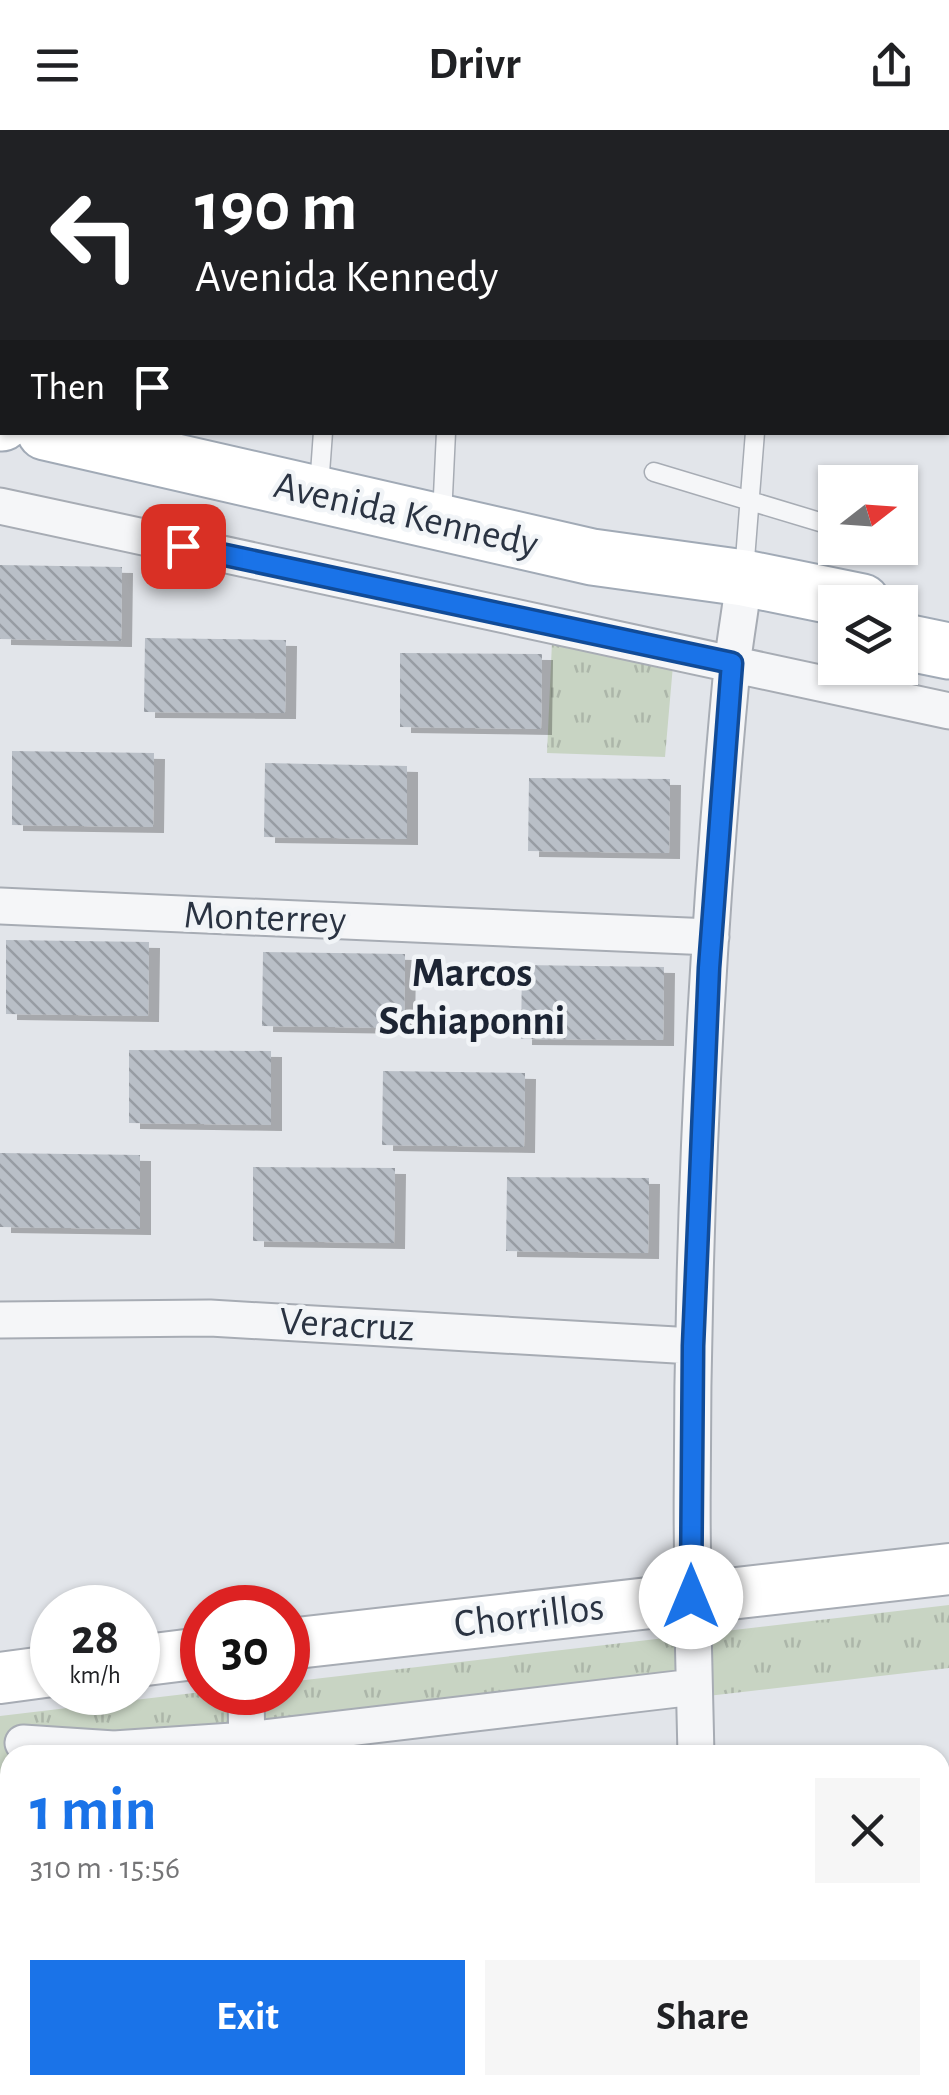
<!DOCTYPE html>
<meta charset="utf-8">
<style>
body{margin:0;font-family:"Alegreya Sans",sans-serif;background:#f6f6f6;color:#202124;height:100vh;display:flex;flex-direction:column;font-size:38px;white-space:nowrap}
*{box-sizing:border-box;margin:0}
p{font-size:32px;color:#757577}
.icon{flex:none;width:55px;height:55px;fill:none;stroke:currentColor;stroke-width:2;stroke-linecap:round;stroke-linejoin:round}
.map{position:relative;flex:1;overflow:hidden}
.sheet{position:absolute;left:0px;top:1615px;width:950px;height:350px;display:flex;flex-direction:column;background:#fff;border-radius:30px 30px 0 0;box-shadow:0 2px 8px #0004}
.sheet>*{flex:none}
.top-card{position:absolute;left:0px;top:0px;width:950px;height:305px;box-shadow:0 2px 8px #0004;background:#202124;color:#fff;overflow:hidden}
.needle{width:65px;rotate:73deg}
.tools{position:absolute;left:818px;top:335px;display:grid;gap:20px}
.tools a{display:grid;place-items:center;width:100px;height:100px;border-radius:0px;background:#fff;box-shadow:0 2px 8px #0004;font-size:50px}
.speed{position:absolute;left:30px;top:1455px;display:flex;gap:20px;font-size:50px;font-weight:700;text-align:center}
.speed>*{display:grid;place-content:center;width:130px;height:130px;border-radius:50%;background:#fff;box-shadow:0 2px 8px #0004;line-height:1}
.speed small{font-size:25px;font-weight:400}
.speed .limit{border:15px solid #d22;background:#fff;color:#111}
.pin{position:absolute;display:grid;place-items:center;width:85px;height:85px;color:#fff;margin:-42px;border-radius:20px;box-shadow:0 5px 15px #0006}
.me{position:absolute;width:110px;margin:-55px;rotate:0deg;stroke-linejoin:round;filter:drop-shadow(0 0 8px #0008)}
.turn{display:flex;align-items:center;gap:35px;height:210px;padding:0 30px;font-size:45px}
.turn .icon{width:130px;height:130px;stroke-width:2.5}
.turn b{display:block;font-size:70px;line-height:85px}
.then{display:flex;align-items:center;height:95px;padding:0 30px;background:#0003;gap:20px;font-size:38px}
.round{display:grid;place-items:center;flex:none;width:105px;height:105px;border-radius:0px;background:#f6f6f6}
.overview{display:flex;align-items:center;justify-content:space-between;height:170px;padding:0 30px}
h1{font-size:60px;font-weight:700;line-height:75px;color:#1a73e8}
.primary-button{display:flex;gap:20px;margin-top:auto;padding:20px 30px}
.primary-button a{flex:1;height:115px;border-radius:0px;background:#1a73e8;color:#fff;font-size:40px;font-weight:700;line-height:115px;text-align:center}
.primary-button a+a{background:#f6f6f6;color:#202124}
header{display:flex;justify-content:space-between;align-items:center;height:130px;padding:0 30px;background:#fff;font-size:45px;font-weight:700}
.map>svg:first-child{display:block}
</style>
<header><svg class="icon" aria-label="menu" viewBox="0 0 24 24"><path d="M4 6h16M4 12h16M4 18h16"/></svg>Drivr<svg class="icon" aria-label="share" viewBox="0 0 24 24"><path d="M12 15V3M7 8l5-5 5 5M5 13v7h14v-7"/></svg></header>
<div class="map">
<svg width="949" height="1965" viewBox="0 0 949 1965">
<defs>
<pattern id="grass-dots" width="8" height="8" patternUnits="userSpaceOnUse" patternTransform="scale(2.5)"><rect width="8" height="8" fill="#c8d4c3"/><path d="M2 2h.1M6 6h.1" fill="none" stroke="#acb6a9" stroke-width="1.8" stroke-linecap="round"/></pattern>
<pattern id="park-tufts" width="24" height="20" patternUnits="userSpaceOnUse" patternTransform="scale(2.5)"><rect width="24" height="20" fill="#c8d4c3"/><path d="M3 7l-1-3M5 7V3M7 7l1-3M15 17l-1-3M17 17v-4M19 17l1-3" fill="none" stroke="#acb6a9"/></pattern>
<pattern id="building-back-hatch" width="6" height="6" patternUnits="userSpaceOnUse" patternTransform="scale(2.5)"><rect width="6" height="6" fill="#b9bfc7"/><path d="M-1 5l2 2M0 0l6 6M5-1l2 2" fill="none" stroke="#979ca3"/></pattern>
<filter id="shadow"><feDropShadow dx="11" dy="6" stdDeviation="0" flood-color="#0004"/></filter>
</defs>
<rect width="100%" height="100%" fill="#e2e5ea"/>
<path fill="url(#grass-dots)" d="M268,1955h145v10h-145z"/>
<path fill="url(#park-tufts)" d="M552,512l121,23 -8,92 -118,-4z
M949,1475v63l-751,87h-188v21l-10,1v-61l202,-24h86v-10z"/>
<path fill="url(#building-back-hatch)" filter="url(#shadow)" d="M0,435l122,2 -1,74 -121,-2z
M145,508l141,2 -1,73 -141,-1z
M400,523l142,1 -1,75 -141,-2z
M12,621l142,2 -1,74 -141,-2z
M265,633l142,3v73l-143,-2z
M529,648l141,1 -1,74 -141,-2z
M6,810l143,2 -1,74 -142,-2z
M263,822l142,2 -1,74 -142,-2z
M522,835l142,2 -1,73 -142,-1z
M129,920l142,1v74l-142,-2z
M383,941l142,2 -1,74 -142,-2z
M0,1023l140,2v74l-140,-2z
M253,1037l142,1 -1,75 -141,-2z
M507,1047l142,1 -1,75 -142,-2z"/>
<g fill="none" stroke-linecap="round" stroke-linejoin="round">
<g stroke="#a7acb4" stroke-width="21">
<path id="lane" d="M948,42l1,1
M0,139l2,-1
M654,342l179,54
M319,357l4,-55
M442,387l4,-85
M744,442l11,-140"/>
</g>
<g stroke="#a7acb4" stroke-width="39">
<path id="street" d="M0,376l949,205
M0,776l711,31
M0,1190l210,-2 483,28
M246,1562l1,63
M23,1613l91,6 133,-9 447,-53
M696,1625c-11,-362 2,-727 36,-1087 3,-30 9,-60 12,-90
M256,1955v10
M427,1955v10
M705,1955v10"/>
</g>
<g stroke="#a7acb4" stroke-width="54">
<path id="secondary" d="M288,1514l661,-75
M138,1531l64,-8
M0,1548l52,-7"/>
</g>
<g stroke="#a1aab6" stroke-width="59">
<path id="primary" d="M0,292l2,1
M45,302l547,125 152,21 118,24
M900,511l49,10"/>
</g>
<use href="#lane" stroke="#f5f6f8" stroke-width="18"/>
<use href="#street" stroke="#f5f6f8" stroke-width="35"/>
<use href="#secondary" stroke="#fff" stroke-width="50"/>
<use href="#primary" stroke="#fff" stroke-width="55"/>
</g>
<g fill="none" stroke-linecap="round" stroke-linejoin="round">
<g stroke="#114b97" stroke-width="25">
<path id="route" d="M183,416l549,117 -23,305 -16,378 -2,251"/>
</g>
<use href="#route" stroke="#1a73e8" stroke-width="18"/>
</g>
<g text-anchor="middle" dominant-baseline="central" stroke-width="9" stroke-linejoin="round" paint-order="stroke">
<g font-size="40" fill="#2a3342" stroke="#f1f4f7">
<text transform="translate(406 385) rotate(13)">Avenida Kennedy</text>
<text transform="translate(265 788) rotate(2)">Monterrey</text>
<text transform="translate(347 1195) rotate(3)">Veracruz</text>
<text transform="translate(529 1486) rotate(-7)">Chorrillos</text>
</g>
<g font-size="42" font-weight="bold" fill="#1c2433" stroke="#f1f4f7">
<text x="472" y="843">Marcos<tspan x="472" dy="48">Schiaponni</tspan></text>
</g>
</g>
</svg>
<div class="tools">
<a><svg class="needle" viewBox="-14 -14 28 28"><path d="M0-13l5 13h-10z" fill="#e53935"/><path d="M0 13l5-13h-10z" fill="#757577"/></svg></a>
<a><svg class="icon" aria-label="layers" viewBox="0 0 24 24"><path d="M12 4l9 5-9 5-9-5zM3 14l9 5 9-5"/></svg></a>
</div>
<div class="speed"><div>28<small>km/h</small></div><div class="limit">30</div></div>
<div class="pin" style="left:183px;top:416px;background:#d93025"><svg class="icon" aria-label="arrive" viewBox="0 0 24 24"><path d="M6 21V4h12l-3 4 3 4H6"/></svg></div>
<svg class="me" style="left:691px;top:1467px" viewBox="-20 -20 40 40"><circle r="19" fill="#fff"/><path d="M0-13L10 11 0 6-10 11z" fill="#1a73e8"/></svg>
<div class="top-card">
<div class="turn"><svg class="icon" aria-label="left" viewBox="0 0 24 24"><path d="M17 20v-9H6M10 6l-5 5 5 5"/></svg><div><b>190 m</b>Avenida Kennedy</div></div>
<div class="then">Then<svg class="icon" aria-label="arrive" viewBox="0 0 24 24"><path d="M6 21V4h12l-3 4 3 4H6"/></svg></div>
</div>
<section class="sheet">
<div class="overview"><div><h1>1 min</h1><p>310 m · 15:56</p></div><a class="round"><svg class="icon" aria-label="close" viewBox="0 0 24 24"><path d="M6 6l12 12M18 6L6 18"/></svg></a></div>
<div class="primary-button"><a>Exit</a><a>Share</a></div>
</section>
</div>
